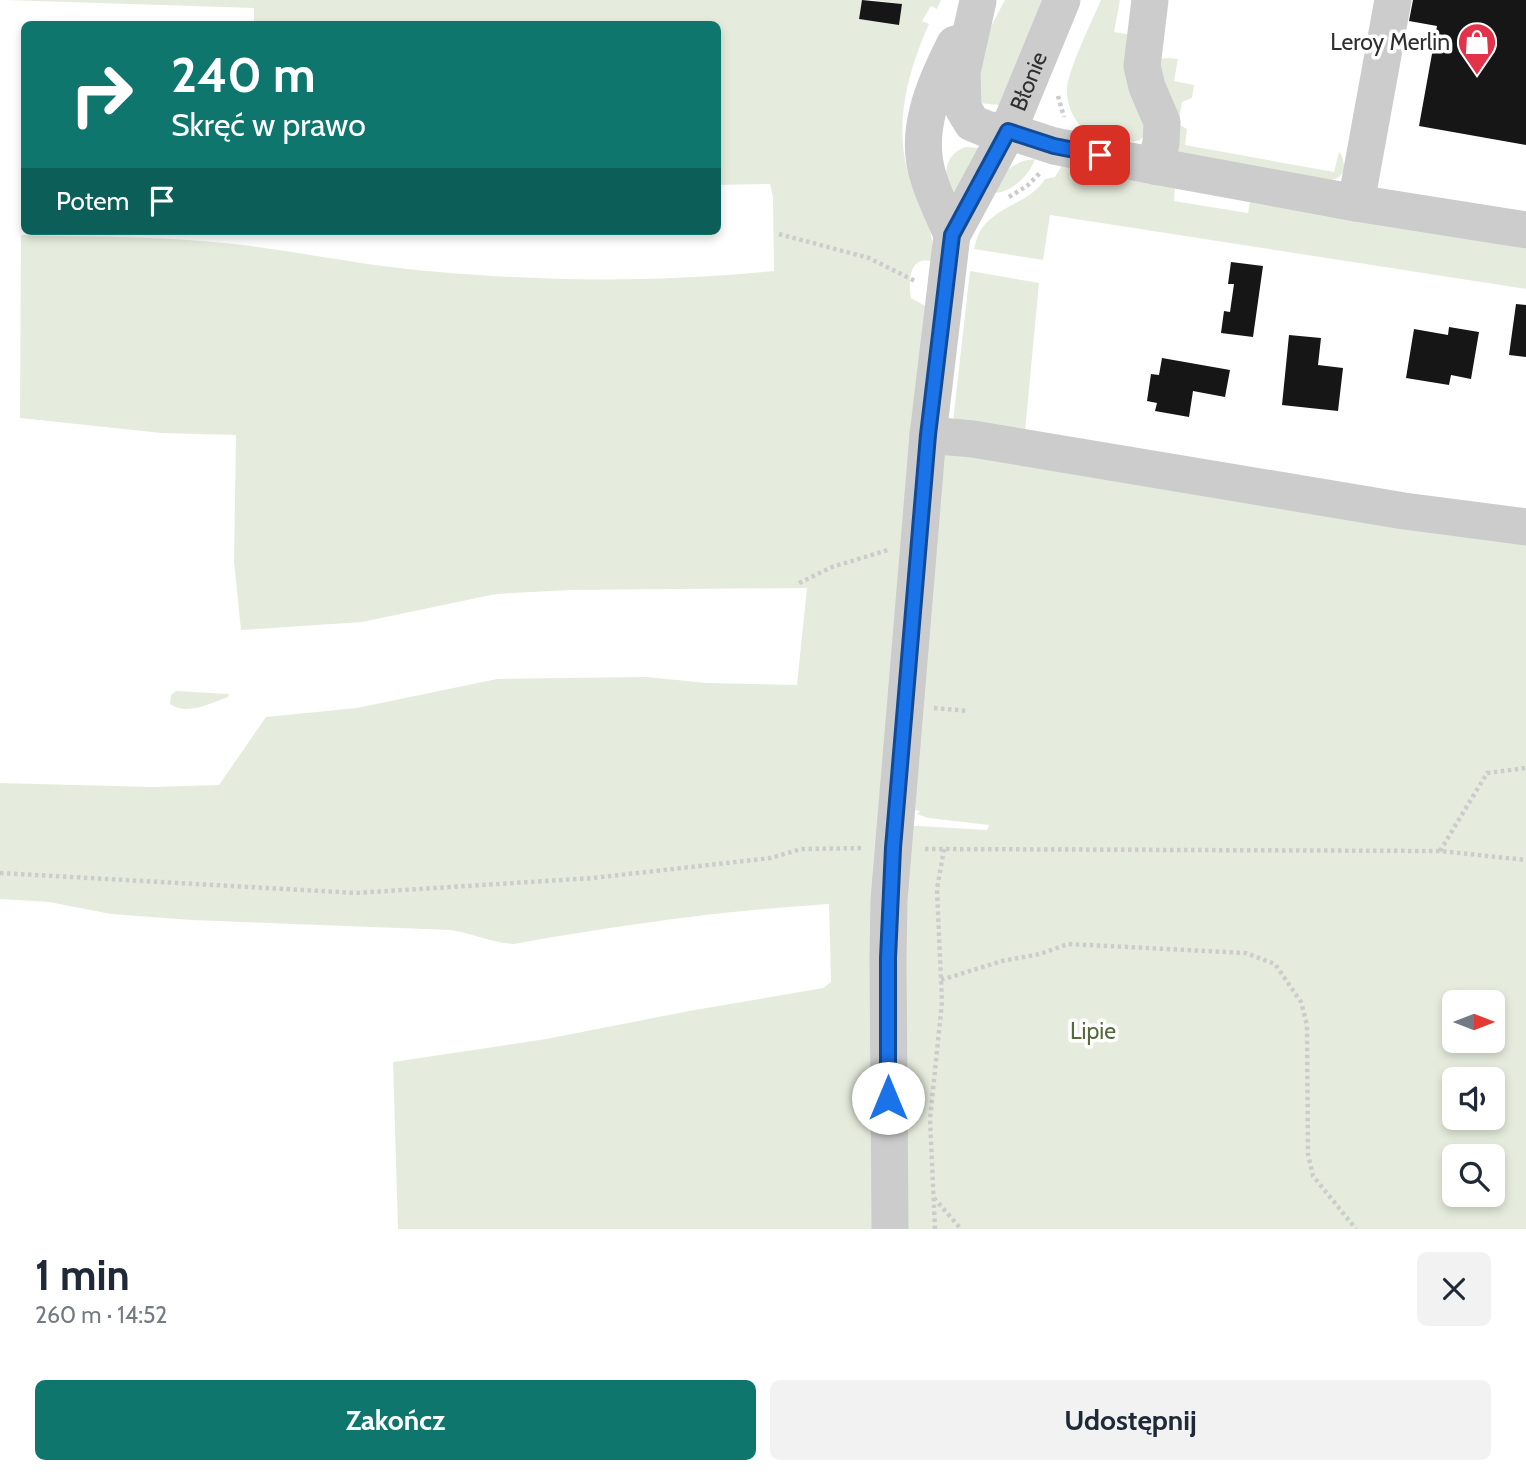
<!DOCTYPE html>
<html lang="pl">
<meta charset="utf-8">
<style>
body{margin:0;font-family:Cabin,sans-serif;background:#f2f2f3;color:#1f2937;height:100vh;display:flex;flex-direction:column;font-size:26px;white-space:nowrap}
*{box-sizing:border-box;margin:0}
p{font-size:23px;color:#747a83}
.icon{flex:none;width:38px;height:38px;fill:none;stroke:currentColor;stroke-width:2;stroke-linecap:round;stroke-linejoin:round}
.map{position:relative;height:1229px;overflow:hidden}
.panel{display:flex;flex-direction:column;background:#fff;flex:1}
.panel>*{flex:none}
.hud{position:absolute;left:21px;top:21px;width:700px;height:214px;border-radius:10px;box-shadow:0 4px 10px #0003;background:#0f766e;color:#fff;overflow:hidden}
.needle{width:46px;rotate:90deg}
.tools{position:absolute;left:1442px;top:990px;display:grid;gap:14px}
.tools a{display:grid;place-items:center;width:63px;height:63px;border-radius:10px;background:#fff;box-shadow:0 4px 10px #0003;font-size:35px}
.pin{position:absolute;display:grid;place-items:center;width:60px;height:60px;color:#fff;margin:-30px;border-radius:14px;box-shadow:0 4px 10px #0006}
.me{position:absolute;width:77px;margin:-38px;rotate:0deg;stroke-linejoin:round;filter:drop-shadow(0 0 5px #0008)}
.turn{display:flex;align-items:center;gap:24px;height:147px;padding:0 35px;font-size:32px}
.turn .icon{width:91px;height:91px;stroke-width:2.5}
.turn b{display:block;font-size:49px;line-height:60px}
.then{display:flex;align-items:center;height:66px;padding:0 35px;background:#0003;gap:14px;font-size:26px}
.round{display:grid;place-items:center;flex:none;width:74px;height:74px;border-radius:10px;background:#f2f2f3}
.overview{display:flex;align-items:center;justify-content:space-between;height:119px;padding:0 35px}
h1{font-size:42px;font-weight:700;line-height:52px}
.button{display:flex;gap:14px;margin-top:auto;padding:14px 35px}
.button a{flex:1;height:80px;border-radius:10px;background:#0f766e;color:#fff;font-size:28px;font-weight:700;line-height:80px;text-align:center}
.button a+a{background:#f2f2f3;color:#1f2937}
.map>svg:first-child{display:block}
</style>
<div class="map">
<svg width="1526" height="1229" viewBox="0 0 1526 1229">
<rect width="100%" height="100%" fill="#fff"/>
<path fill="#e6ecdd" fill-rule="evenodd" d="M5,0h857l-3,19 40,5 3,-20 -30,-4h69l-4,9 -6,-3 -9,15 7,3c-21,47 -35,98 -21,149 10,34 27,51 25,88 -4,0 -8,-1 -12,0 -13,4 -12,27 -10,37l16,9 -43,922h-486l-5,-167 153,-23 143,-28 134,-23 8,-6 -2,-78c-108,7 -209,21 -315,40 -21,-1 -40,-10 -63,-14l-259,-10 -81,-6 -62,-12 -49,-3v-116l152,4 67,-2 47,-68 91,-9 140,-29 149,-2 61,6 90,2 10,-97 -237,2 -74,4 -134,28 -121,8 -7,-68 2,-127 -75,-2 -141,-15 1,-183c71,2 143,1 213,9 69,8 136,23 205,28 115,10 220,10 335,-1l-1,-73 -3,-14 -52,1v-161h-464v-16z
M1005,0h42l-48,105 -20,-2v-54z
M1101,0h19l-6,32 19,3 10,68 1,33 -4,4 -8,2 -2,-4 -47,-10c-10,-9 -17,-25 -16,-40 2,-20 25,-67 34,-88z
M1168,58l10,1 -4,22 20,4 -2,13 -10,4 -4,22 9,5 -2,16 149,27 5,-20 3,4 3,13c-4,8 -8,10 -16,11l-149,-26 -6,-6 -18,-86 4,-3z
M966,147l12,1 -17,43 -8,2c-12,-17 -8,-40 13,-46z
M1035,159c-5,16 -27,38 -45,33 13,-18 21,-31 45,-33z
M1063,164l112,22 -1,15 74,12 3,-16 275,52v40l-476,-74 -7,45 -69,-11c2,-7 4,-16 8,-21 17,-23 48,-25 63,-49l10,-2z
M970,271l69,12 -15,159 -72,-12z
M949,446l577,87v696h-632l8,-404 85,5 2,-5 -61,-7 -11,-4 3,-3 -5,-1 14,-322zM1454,1003h39v38h-39zM1454,1080h39v38h-39zM1454,1157h39v38h-39z
M176,691l53,3 -1,3c-17,6 -41,19 -58,7l1,-9z"/>
<path fill="#161616" d="M862,0l40,4 -3,21 -40,-6z
M1413,0h113v145l-107,-19 18,-100 -28,-5z
M1231,262l32,4 -10,71 -32,-4 3,-22 6,1 4,-28h-6z
M1516,304l10,1v52l-17,-2z
M1449,327l30,5 -8,47 -20,-4 -2,10 -43,-7 8,-49 34,6z
M1289,335l32,3 -3,27 25,3 -5,43 -56,-6z
M1162,358l68,12 -5,27 -32,-6 -4,26 -34,-6 2,-8 -10,-2 4,-27 8,1z"/>
<g fill="none" stroke-linecap="round" stroke-linejoin="round">
<path stroke="#ccc" stroke-width="4.5" stroke-dasharray="3.5 3.5" stroke-linecap="butt" d="M1058,96l6,21
M1009,197l18,-11 13,-13
M779,234l90,24 46,23
M799,583l33,-16 56,-17
M934,708l35,3
M925,849l515,2 86,9
M1440,851l47,-78 39,-5
M0,873l356,20 237,-15 178,-20 30,-9 63,-1
M941,980l61,-19 38,-7 28,-10 178,9 29,11 26,38 6,23 1,129 5,22 43,53
M934,1198l27,31
M935,1229l-5,-110 12,-117 -5,-113 7,-40"/>
<g stroke="#ccc" stroke-width="37">
<path d="M1150,0l-8,66 5,21 15,35 -1,21 -6,23"/>
<path d="M978,1l-16,71 1,36 9,15 17,7 19,1 46,15 101,20 201,37 170,27"/>
<path d="M1356,203l37,-203"/>
<path d="M952,235c-8,-19 -17,-37 -23,-56 -16,-46 5,-94 26,-135"/>
<path d="M928,435l45,4 431,72 122,16"/>
<path id="s1" d="M890,1229l-2,-271 1,-58 39,-465 24,-200 56,-104 54,-131"/>
</g>
</g>
<g fill="none" stroke-linecap="round" stroke-linejoin="round">
<g stroke="#114b97" stroke-width="18">
<path id="route" d="M888,1098v-140l5,-110 35,-413 24,-200 56,-104 46,15 46,9"/>
</g>
<use href="#route" stroke="#1a73e8" stroke-width="12"/>
</g>
<defs>
<g id="shop-pin" transform="scale(2.0125)"><path d="M0 17L-7.5 6A9.5 9.5 0 1 1 7.5 6Z" fill="#e3334a" stroke="#fff"/><path d="M-5-2.5h2.3a2.7 3.5 0 0 1 5.4 0H5L5.5 6h-11ZM-1.5-2.5h3a1.5 2.3 0 0 0-3 0Z" fill="#fff"/></g>
</defs>
<g fill-rule="evenodd">
<use href="#shop-pin" x="1477" y="42"/>
</g>
<g text-anchor="middle" dominant-baseline="central" stroke-width="7" stroke-linejoin="round" paint-order="stroke">
<g font-size="23" fill="#2f2f2f" stroke="#fff" text-anchor="end">
<text x="1450" y="42">Leroy Merlin</text>
</g>
<g font-size="23" fill="#2f2f2f" stroke="#fff">
<text stroke="none"><textPath href="#s1" startOffset="1169">Błonie</textPath></text>
</g>
<g font-size="23" fill="#546a3c" stroke="#fff">
<text x="1093" y="1031">Lipie</text>
</g>
</g>
</svg>
<div class="tools">
<a><svg class="needle" viewBox="-14 -14 28 28"><path d="M0-13l5 13h-10z" fill="#e53935"/><path d="M0 13l5-13h-10z" fill="#747a83"/></svg></a>
<a><svg class="icon" aria-label="sound" viewBox="0 0 24 24"><path d="M4 9h4l5-4v14l-5-4H4zM17 9q2 3 0 6"/></svg></a>
<a><svg class="icon" aria-label="search" viewBox="0 0 24 24"><circle cx="10" cy="10" r="6"/><path d="M15 15l6 6"/></svg></a>
</div>
<div class="pin" style="left:1100px;top:155px;background:#d93025"><svg class="icon" aria-label="arrive" viewBox="0 0 24 24"><path d="M6 21V4h12l-3 4 3 4H6"/></svg></div>
<svg class="me" style="left:888px;top:1098px" viewBox="-20 -20 40 40"><circle r="19" fill="#fff"/><path d="M0-13L10 11 0 6-10 11z" fill="#1a73e8"/></svg>
<div class="hud">
<div class="turn"><svg class="icon" aria-label="right" viewBox="0 0 24 24"><path d="M7 20v-9h11M14 6l5 5-5 5"/></svg><div><b>240 m</b>Skręć w prawo</div></div>
<div class="then">Potem<svg class="icon" aria-label="arrive" viewBox="0 0 24 24"><path d="M6 21V4h12l-3 4 3 4H6"/></svg></div>
</div>
</div>
<section class="panel">
<div class="overview"><div><h1>1 min</h1><p>260 m · 14:52</p></div><a class="round"><svg class="icon" aria-label="close" viewBox="0 0 24 24"><path d="M6 6l12 12M18 6L6 18"/></svg></a></div>
<div class="button"><a>Zakończ</a><a>Udostępnij</a></div>
</section>
